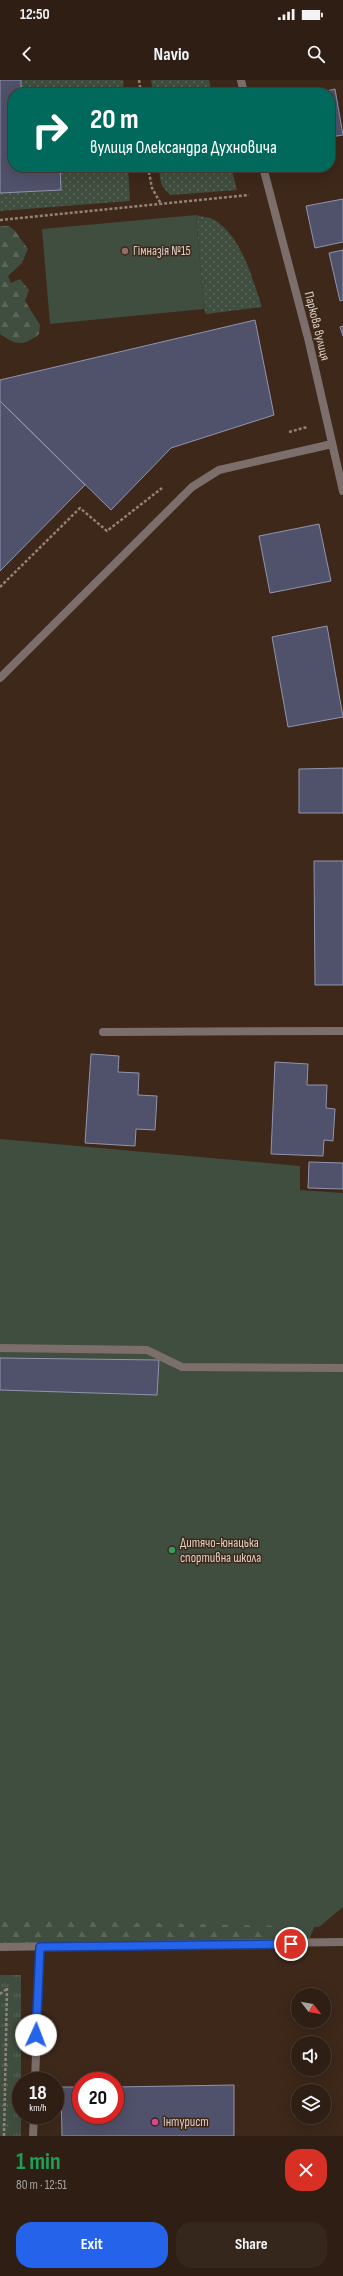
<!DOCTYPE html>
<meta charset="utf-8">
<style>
body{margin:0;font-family:"Sofia Sans Condensed",sans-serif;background:#36271d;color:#f1f3f6;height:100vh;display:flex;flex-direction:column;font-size:15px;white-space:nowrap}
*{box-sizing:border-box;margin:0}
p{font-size:13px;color:#a7a2a0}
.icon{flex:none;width:22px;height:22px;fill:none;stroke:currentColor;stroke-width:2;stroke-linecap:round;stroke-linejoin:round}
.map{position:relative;height:2056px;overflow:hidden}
.details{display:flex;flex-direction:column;background:#2e1e14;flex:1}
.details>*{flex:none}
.hud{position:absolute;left:8px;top:8px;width:327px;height:84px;border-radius:16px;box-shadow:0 4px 16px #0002,0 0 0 1px #493c34;background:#00695c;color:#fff;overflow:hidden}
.needle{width:26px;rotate:121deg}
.controls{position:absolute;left:291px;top:1908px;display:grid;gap:8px}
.controls a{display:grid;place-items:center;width:40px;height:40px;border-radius:50%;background:#2e1e14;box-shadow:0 4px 16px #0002,0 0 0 1px #493c34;font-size:20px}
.speed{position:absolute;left:12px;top:1992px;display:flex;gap:8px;font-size:20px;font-weight:700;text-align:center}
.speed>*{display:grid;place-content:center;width:52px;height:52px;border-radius:50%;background:#2e1e14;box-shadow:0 4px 16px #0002,0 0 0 1px #493c34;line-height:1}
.speed small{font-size:10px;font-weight:400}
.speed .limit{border:6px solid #d22;background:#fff;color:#111}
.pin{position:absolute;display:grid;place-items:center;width:34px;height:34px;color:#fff;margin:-17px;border:2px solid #fff;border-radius:50%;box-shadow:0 1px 4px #0007}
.me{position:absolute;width:44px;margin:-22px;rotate:2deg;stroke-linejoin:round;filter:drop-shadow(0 0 3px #0008)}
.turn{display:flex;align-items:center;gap:14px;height:84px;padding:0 16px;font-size:18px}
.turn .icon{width:52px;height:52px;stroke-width:2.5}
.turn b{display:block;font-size:28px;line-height:34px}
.round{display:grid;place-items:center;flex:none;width:42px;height:42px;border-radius:16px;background:#36271d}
.head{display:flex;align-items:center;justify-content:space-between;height:68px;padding:0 16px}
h1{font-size:24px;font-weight:700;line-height:30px;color:#1e9e55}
.action{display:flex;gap:8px;margin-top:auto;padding:8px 16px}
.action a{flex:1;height:46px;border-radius:16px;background:#2563eb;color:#fff;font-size:16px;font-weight:700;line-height:46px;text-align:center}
.action a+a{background:#36271d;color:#f1f3f6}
.status{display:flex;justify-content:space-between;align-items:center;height:28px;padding:0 20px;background:#2e1e14;direction:ltr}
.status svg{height:11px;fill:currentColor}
header{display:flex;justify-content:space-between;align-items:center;height:52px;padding:0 16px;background:#2e1e14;font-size:18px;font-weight:700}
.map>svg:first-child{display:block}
</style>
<div class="status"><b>12:50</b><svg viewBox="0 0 49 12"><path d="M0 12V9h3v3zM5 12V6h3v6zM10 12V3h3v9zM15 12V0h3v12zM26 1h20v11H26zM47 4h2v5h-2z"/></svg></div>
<header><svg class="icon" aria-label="back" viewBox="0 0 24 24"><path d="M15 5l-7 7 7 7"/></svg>Navio<svg class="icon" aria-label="search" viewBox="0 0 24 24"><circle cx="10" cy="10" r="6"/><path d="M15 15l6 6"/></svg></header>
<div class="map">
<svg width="343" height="2056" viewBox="0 0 343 2056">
<defs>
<pattern id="grass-dots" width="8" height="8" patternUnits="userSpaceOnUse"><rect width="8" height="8" fill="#404e3f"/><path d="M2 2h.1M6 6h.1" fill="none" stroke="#5b6659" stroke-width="1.8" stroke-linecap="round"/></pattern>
<pattern id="forest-firs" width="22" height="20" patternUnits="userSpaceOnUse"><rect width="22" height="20" fill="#404e3f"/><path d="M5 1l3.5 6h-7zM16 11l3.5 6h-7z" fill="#5b6659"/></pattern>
<pattern id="park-tufts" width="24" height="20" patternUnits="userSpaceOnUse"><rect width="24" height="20" fill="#404e3f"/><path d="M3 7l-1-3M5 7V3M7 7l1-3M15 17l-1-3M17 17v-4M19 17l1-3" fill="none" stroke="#5b6659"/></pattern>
</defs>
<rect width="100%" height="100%" fill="#3d281a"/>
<path fill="url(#grass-dots)" d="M21,0h102l1,13h-103z
M151,0h58l3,13h-59z
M60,87h68l2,34 -130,10v-18l61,-3z
M159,87h72l6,23 -66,5c-11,-7 -11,-16 -12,-28z
M196,135c6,2 15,2 20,6 27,18 36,58 46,86l-56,7 -2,-5z"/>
<path fill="url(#forest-firs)" d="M9,146l6,5 13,18 -6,14 -14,13 3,7 9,-4 9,11 -4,11 15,24 -1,9c-16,13 -23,11 -39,0v-108z
M0,1795l323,32 -16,37 -307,3z"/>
<path fill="url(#park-tufts)" d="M0,1895h21v161h-21z"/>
<path fill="#404e3f" d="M196,135l8,94 -154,15 -8,-95z
M0,1059l300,27v24l43,3v714l-24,20 -319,-8z"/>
<path fill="#50516a" stroke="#9294af" d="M0,0h21v13h-8v74h47l1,23 -61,3z
M335,9l8,46 -13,2v-44h-12z
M343,119v43l-28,6 -9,-42z
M343,170v50l-3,1 -11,-48z
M255,240l19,95 -103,33 -60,62 -111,-109v-21z
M343,246v10l-3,-9z
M0,321l85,84 -85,86z
M319,444l12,57 -61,12 -11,-57z
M327,546l16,91 -55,10 -16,-90z
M343,688v45h-44v-44z
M314,781h29v124h-28z
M91,974l28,2 -1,16 21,1 -1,22 19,1 -2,34 -19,-1 -1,17 -50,-3z
M275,982l33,2 -1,21h20l-1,23 9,1 -2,32 -9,-1 -1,16 -52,-2z
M309,1082l34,1v26l-35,-1z
M0,1278l159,2 -2,35 -157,-5z
M234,2005v51h-172l-1,-49h20v28h34v-28z"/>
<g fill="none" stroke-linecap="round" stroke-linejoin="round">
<path stroke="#948277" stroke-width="2.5" stroke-dasharray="3 2" stroke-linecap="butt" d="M139,0l2,13
M148,87l4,21 9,16
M0,140l249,-25
M289,352l18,-5
M0,507l80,-79 27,23 55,-43
M0,1914l7,-5
M4,2056l3,-148"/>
<path stroke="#7c6f6b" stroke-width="8" d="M0,598l192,-191 27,-17 113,-26
M103,952l240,-1
M0,1268l147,2 35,17 161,1
M35,2001l5,-134
M33,2056l1,-21"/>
<path stroke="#7c6f6b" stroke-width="8" d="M241,0l3,13
M263,87l46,175 34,149
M0,1867l343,-5"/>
</g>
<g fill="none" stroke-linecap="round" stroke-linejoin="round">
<g stroke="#184099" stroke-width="10">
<path id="route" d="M36,1955l4,-88 251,-3"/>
</g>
<use href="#route" stroke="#2563eb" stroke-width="7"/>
</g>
<circle fill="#8d6e63" stroke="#3d281a" stroke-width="1.5" cx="125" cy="171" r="4"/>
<circle fill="#2e9e5b" stroke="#3d281a" stroke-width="1.5" cx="172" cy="1470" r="4"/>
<circle fill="#d1479c" stroke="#3d281a" stroke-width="1.5" cx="155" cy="2042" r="4"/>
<g text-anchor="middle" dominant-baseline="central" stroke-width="3" stroke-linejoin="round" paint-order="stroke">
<g font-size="13" fill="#ded0c7" stroke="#3d281a" text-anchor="start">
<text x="133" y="171">Гімназія №15</text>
<text x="180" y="1463">Дитячо-юнацька<tspan x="180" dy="15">спортивна школа</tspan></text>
<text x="163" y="2042">Інтурист</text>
</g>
<g font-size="13" fill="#ded0c7" stroke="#3d281a">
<text transform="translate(317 246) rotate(76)">Паркова вулиця</text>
</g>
</g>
</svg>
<div class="controls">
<a><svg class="needle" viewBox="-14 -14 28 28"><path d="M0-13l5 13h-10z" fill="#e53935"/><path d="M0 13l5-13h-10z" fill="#a7a2a0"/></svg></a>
<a><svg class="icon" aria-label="sound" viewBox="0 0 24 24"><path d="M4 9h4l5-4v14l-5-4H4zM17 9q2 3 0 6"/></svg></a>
<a><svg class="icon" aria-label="layers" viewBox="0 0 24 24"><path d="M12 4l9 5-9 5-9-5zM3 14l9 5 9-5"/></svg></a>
</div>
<div class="speed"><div>18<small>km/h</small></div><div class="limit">20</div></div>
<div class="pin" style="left:291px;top:1864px;background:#d93025"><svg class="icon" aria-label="arrive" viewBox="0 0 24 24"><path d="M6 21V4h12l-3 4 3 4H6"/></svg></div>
<svg class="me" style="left:36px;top:1955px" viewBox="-20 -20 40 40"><circle r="19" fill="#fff"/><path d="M0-13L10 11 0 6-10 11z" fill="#2563eb"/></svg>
<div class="hud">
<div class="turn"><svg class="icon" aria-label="right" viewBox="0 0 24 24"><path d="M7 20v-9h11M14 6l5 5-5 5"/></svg><div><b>20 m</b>вулиця Олександра Духновича</div></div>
</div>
</div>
<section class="details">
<div class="head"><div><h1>1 min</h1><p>80 m · 12:51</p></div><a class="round" style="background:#d93025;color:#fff"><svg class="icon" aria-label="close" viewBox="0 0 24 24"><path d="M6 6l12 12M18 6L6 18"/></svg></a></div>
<div class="action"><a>Exit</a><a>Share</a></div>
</section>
